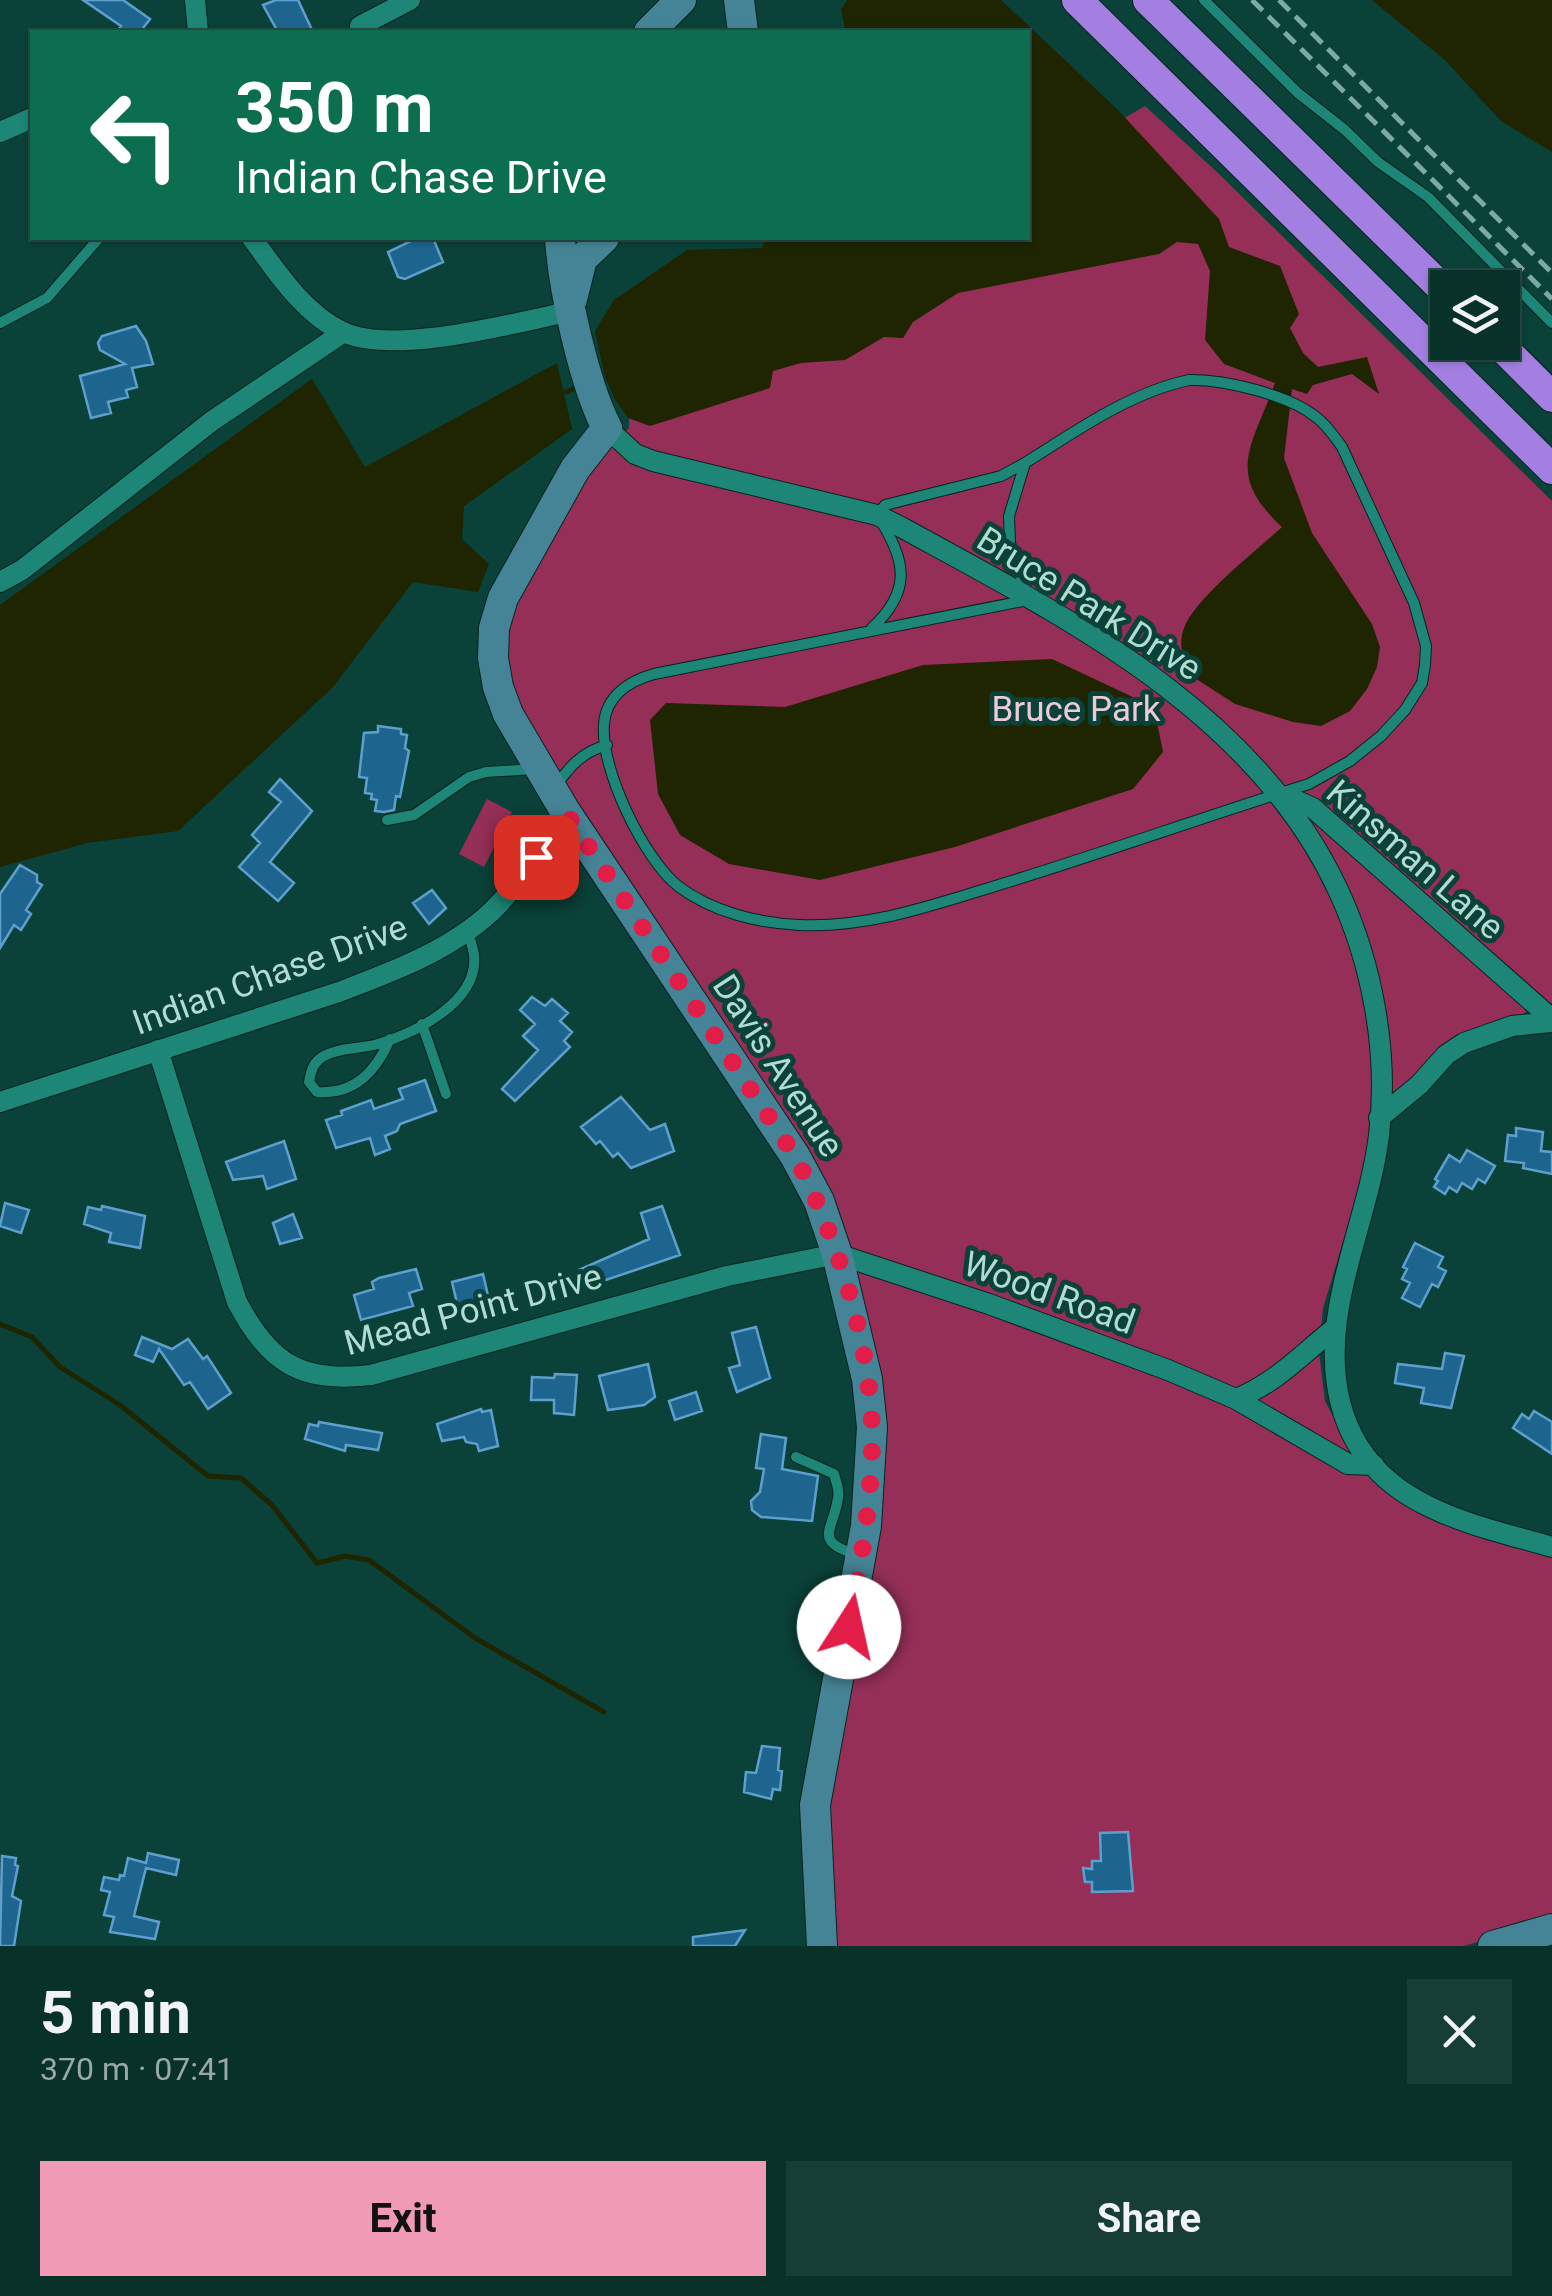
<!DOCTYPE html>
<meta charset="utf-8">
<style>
body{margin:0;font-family:Roboto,sans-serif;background:#163d36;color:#f1f3f6;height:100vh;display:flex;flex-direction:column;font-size:38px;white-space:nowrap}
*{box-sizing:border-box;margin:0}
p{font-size:32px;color:#98a9a8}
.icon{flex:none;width:55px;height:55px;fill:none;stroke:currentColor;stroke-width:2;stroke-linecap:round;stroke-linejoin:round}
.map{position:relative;height:1946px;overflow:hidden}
.side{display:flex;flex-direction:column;background:#08312a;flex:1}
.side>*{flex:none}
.hud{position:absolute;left:30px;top:30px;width:1000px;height:210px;border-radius:0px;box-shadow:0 2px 8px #0004,0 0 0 2px #294c47;background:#0b6e4f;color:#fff;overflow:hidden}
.fabs{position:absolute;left:1430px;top:270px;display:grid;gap:20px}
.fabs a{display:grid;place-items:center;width:90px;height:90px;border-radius:0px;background:#08312a;box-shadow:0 2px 8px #0004,0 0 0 2px #294c47;font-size:50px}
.pin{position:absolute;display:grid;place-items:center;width:85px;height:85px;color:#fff;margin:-42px;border-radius:20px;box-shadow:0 5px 15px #0006}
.me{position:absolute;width:110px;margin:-55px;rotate:10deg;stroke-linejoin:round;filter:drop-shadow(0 0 8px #0008)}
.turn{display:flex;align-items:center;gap:35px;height:210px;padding:0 40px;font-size:45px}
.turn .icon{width:130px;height:130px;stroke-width:2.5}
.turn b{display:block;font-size:70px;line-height:85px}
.round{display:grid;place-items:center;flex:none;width:105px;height:105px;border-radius:0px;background:#163d36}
.summary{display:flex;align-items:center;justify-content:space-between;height:170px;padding:0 40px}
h1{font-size:60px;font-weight:700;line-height:75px}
.action{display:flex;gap:20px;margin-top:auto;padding:20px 40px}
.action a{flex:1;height:115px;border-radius:0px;background:#f09ab5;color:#111;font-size:40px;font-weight:700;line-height:115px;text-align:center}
.action a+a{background:#163d36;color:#f1f3f6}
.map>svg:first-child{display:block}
</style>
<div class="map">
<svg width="1552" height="1946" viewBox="0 0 1552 1946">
<rect width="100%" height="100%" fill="#0a4138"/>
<path fill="#952f58" d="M1145,106l73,67 334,328v503l-10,-7 -23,21 -145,88 -12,74 -39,128 -4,44 6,49 28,53 37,39 162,63v364l-88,26h-632l-7,-127 43,-255 -13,-277 -328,-562 -25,-70 7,-47 77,-137 43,-43v-27l399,-163v-64z
M487,799l25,13 -28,55 -25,-13z"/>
<path fill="#1e2500" d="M847,0h154l116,109 102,110 10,28 51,19 19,48 -9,14 13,25 15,14 49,-10 12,37 -27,-20 -39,11 -6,9 -15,-5 -8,69 28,75 60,91 8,23 -3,20 -10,22 -17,22 -29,15 -28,-4 -58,-18 -48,-31c-4,-15 -9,-30 -3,-45 11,-30 73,-78 98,-101 -58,-54 -30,-80 -7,-144l-51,-19 -19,-24 5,-69 -12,-27 -21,-2 -18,12 -201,39 -45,29 -10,16 -19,-1 -39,23 -44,3 -28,8 -3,17 -120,38 -22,-8 -14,-20 -9,-21 -10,-46 19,-31 73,-50 75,-2 4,-10h262v-206h-182l-5,-22z
M1372,0h180v152l-51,-31 -56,-61z
M557,363l15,66 -108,77 -2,33 27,25 -11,28 -65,-10 -80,105 -155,144 -91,12 -87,24v-262l312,-226 53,88z
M1052,659l102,48 9,45 -30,37 -178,58 -135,33 -91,-16 -49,-29 -22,-41 -8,-74 16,-17 119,4 138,-42z"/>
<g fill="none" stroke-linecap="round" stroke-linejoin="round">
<path stroke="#1e2500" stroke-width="5" d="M566,392l15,-6
M0,1324l32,13 28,30 60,38 88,71 33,2 31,27 45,58 28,-7 24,4 106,78 129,74"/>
</g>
<path fill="#1d658f" stroke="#5ea0cd" stroke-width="2.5" d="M83,0h40l27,19 -10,13h-24l5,-6z
M276,0h22l15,32h-35l-15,-27z
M417,238h16l10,24 -38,17 -7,-2 -10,-25z
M136,326l10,15 7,23 -21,4 5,19 -11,3 2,7 -20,5 3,11 -20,5 -11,-42 45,-12 -25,-14 -2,-7 4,-7z
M378,726l23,3v5l6,1 -2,13 4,3 -9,46 -4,-1 -2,14 -10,2 -9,-1 2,-11 -6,-1 1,-5 -7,-1 2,-15 -8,-1 5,-44 14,-1z
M280,779l32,32 -42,51 24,21 -16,18 -39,-34 21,-24 -8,-8 29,-33 -12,-10z
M20,865l17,10v7l5,3 -16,25 5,4 -10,16 -7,-5 -14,23v-54z
M432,890l14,18 -17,16 -16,-21z
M532,997l13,9 7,-7 16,14 -8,8 12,11 -8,9 6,6 -55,54 -13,-12 36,-39 -15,-14 12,-12 -15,-14z
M425,1080l11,31 -36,13 -3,7 -12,5 5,13 -15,6 -5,-17 -34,10 -10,-28 16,-5 -1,-4 30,-11 3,9 29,-10 -4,-10z
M621,1097l29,33 15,-6 9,27 -43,17 -13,-15 -5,4 -13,-16 -4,3 -15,-17z
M1516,1128l27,4 -2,19 11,1v22l-29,-6 1,-5 -19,-2 3,-26 8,1z
M284,1141l12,38 -29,10 -4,-13 -30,4 -7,-18z
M1467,1150l28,16 -10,17 -7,-4 -6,10 -10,-6 -5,9 -8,-5 -4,7 -11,-7 4,-6 -3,-2 14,-24 11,7z
M5,1203l24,7 -8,23 -21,-7z
M102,1206l43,10 -5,32 -31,-6 2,-9 -27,-9 4,-17 13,3z
M662,1206l18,49 -95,32 -6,-17 70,-31 -8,-26z
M293,1214l9,24 -22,6 -7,-21z
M1415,1243l28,14 -5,10 8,4 -8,16 -6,-3 -12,23 -18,-9 8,-15 -8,-4 5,-10 -4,-2z
M416,1269l6,20 -13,4 4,13 -52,14 -7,-25 20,-6 -2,-7 7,-4z
M483,1274l7,30 -31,8 -7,-30z
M756,1327l14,51 -33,14 -8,-24 11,-3 -8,-32z
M142,1337l30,12 16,-10 15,20 4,-3 24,37 -23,16 -18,-27 -6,3 -25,-36 -6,13 -18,-7z
M1445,1353l19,3 -13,52 -30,-5 3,-15 -29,-5 3,-19 44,5z
M648,1364l7,33 -11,8 -36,5 -9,-34z
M555,1374l22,1 -3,40 -20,-2v-13h-23l1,-23 22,1z
M696,1392l6,19 -27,9 -6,-19z
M481,1409l1,3 9,-2 7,36 -19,5 -2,-7 -11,-2 -2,-5 -22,4 -5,-17z
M1534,1411l18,11v32l-39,-26 9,-14 7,5z
M319,1422l63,11 -4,17 -32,-5 -1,6 -40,-12 4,-15 9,2z
M761,1434l25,4 -4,31 36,7 -6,45 -51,-4 -9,-7 -1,-9 9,-9 4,-23 -8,-1z
M762,1746l18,2 -2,22 4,1 -2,19 -7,-1 -2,10 -27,-7 2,-20 10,1z
M1128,1832l5,59 -41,1v-10h-7l-2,-14 9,1v-8h9l-1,-28z
M148,1853l31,7 -3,15 -30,-7 -12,48 25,6 -4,17 -45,-7 4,-15 -10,-2 6,-23 -9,-2 3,-13 15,3 1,-5 4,1 4,-18 18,5z
M2,1856l14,2 -1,7 3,1 -6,30 9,5 -7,45h-14z
M745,1930l-10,16h-42v-9z"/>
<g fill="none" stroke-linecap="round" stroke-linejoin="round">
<g stroke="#062520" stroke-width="12">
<path id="lane" d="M1204,0l94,93 47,37 33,32 50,35 124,126
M0,323l47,-25 52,-60
M1189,380c35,-1 100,15 127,37 11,8 18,19 26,30l72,156 12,43 -1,19 -3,18 -17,27 -24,26 -31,25 -41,23c-106,33 -211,71 -317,103 -64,20 -126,41 -193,38 -41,-2 -87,-13 -121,-39 -34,-27 -78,-117 -74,-162 2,-28 25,-43 50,-50l374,-74 -18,-57 -1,-27 16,-53c51,-32 104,-70 164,-83z
M872,628c41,-38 34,-69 5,-113l8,-10 116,-29 24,-13
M555,787c15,-21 27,-35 52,-42
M387,820l27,-5 55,-38 17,-5 49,-3
M422,1024l24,70
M390,1039c-14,32 -35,56 -73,53l-8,-10c2,-11 4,-20 15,-26 16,-9 37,-7 54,-12 37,-11 101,-42 96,-89 -1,-7 -4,-16 -6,-23
M796,1457l38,17c2,8 6,16 4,24 -4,31 -26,43 17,56"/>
</g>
<g stroke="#062520" stroke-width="22">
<path id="street" d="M195,0l3,32
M360,26l50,-26
M0,132l32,-14
M252,238c24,33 52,76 91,94 53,24 173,-10 230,-21
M607,428l28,26 18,7 224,54 24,12c166,91 355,184 438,365 34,74 50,162 40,243 -6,50 -24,98 -35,147 -22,92 -9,180 86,225 39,19 81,28 122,40
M0,582l22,-12 190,-149 132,-89
M1286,796l27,12 239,211
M158,1050l79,252c33,62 64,81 134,73l356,-99 110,-22 152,50 179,66 68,29 112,65 26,1
M0,1102l339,-110c53,-20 110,-41 152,-80 30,-29 52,-66 74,-101
M1379,1118l40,-33 27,-30 18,-12 48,-17 40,-4
M1236,1399c40,-16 66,-45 99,-71"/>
</g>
<g stroke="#062520" stroke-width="32">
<path id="secondary" d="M739,0l4,32
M649,32l32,-32
M560,238c3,50 24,146 47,190l-32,41 -72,129 -9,30 -1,30 5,29 10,27 57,97 230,345 24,45 18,53 30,125 5,48 -6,99 -51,279 7,141
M572,299l10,-40 22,-21
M1493,1946l59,-17"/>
</g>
<g stroke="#062520" stroke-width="32">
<path id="highway" d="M1077,0l475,469
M1148,0l300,294
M1497,342l55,55"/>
</g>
<use href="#lane" stroke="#1d8676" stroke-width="10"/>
<use href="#street" stroke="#1d8676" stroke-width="20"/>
<use href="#secondary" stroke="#458496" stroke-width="30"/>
<use href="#highway" stroke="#a37fe1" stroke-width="30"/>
<path stroke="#7daba2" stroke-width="5" stroke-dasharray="15 8" stroke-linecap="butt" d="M1252,0l300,299
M1279,0l273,273"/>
</g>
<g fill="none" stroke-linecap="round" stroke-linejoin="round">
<path stroke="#e11d48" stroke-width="18" stroke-dasharray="0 32.4" d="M536,857l29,-46 230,345c41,79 75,183 77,273 1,67 -11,133 -23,198"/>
</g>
<g text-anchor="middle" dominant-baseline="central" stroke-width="10" stroke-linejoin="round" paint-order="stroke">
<g font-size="35" fill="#b1dcd2" stroke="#0a4138">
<text transform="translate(1089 604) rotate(32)">Bruce Park Drive</text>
<text transform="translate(1415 860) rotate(41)">Kinsman Lane</text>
<text transform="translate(270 975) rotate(-20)">Indian Chase Drive</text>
<text transform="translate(778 1066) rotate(57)">Davis Avenue</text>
<text transform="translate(1049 1293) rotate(20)">Wood Road</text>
<text transform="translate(473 1310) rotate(-15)">Mead Point Drive</text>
</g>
<g font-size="35" fill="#ebcbd4" stroke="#0a4138">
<text x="1076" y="709">Bruce Park</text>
</g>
</g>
</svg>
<div class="fabs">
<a><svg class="icon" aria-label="layers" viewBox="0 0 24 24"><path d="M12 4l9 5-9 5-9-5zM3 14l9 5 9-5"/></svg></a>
</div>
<div class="pin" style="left:536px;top:857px;background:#d93025"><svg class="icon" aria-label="arrive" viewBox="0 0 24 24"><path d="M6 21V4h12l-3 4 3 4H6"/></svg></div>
<svg class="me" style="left:849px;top:1627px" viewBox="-20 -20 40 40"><circle r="19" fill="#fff"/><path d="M0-13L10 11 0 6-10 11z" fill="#e11d48"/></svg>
<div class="hud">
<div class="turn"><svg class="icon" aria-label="left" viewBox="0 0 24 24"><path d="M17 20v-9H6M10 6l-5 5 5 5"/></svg><div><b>350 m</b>Indian Chase Drive</div></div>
</div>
</div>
<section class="side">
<div class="summary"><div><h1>5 min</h1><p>370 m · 07:41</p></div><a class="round"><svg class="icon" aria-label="close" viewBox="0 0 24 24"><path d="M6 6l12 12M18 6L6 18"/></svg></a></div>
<div class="action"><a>Exit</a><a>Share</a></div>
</section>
